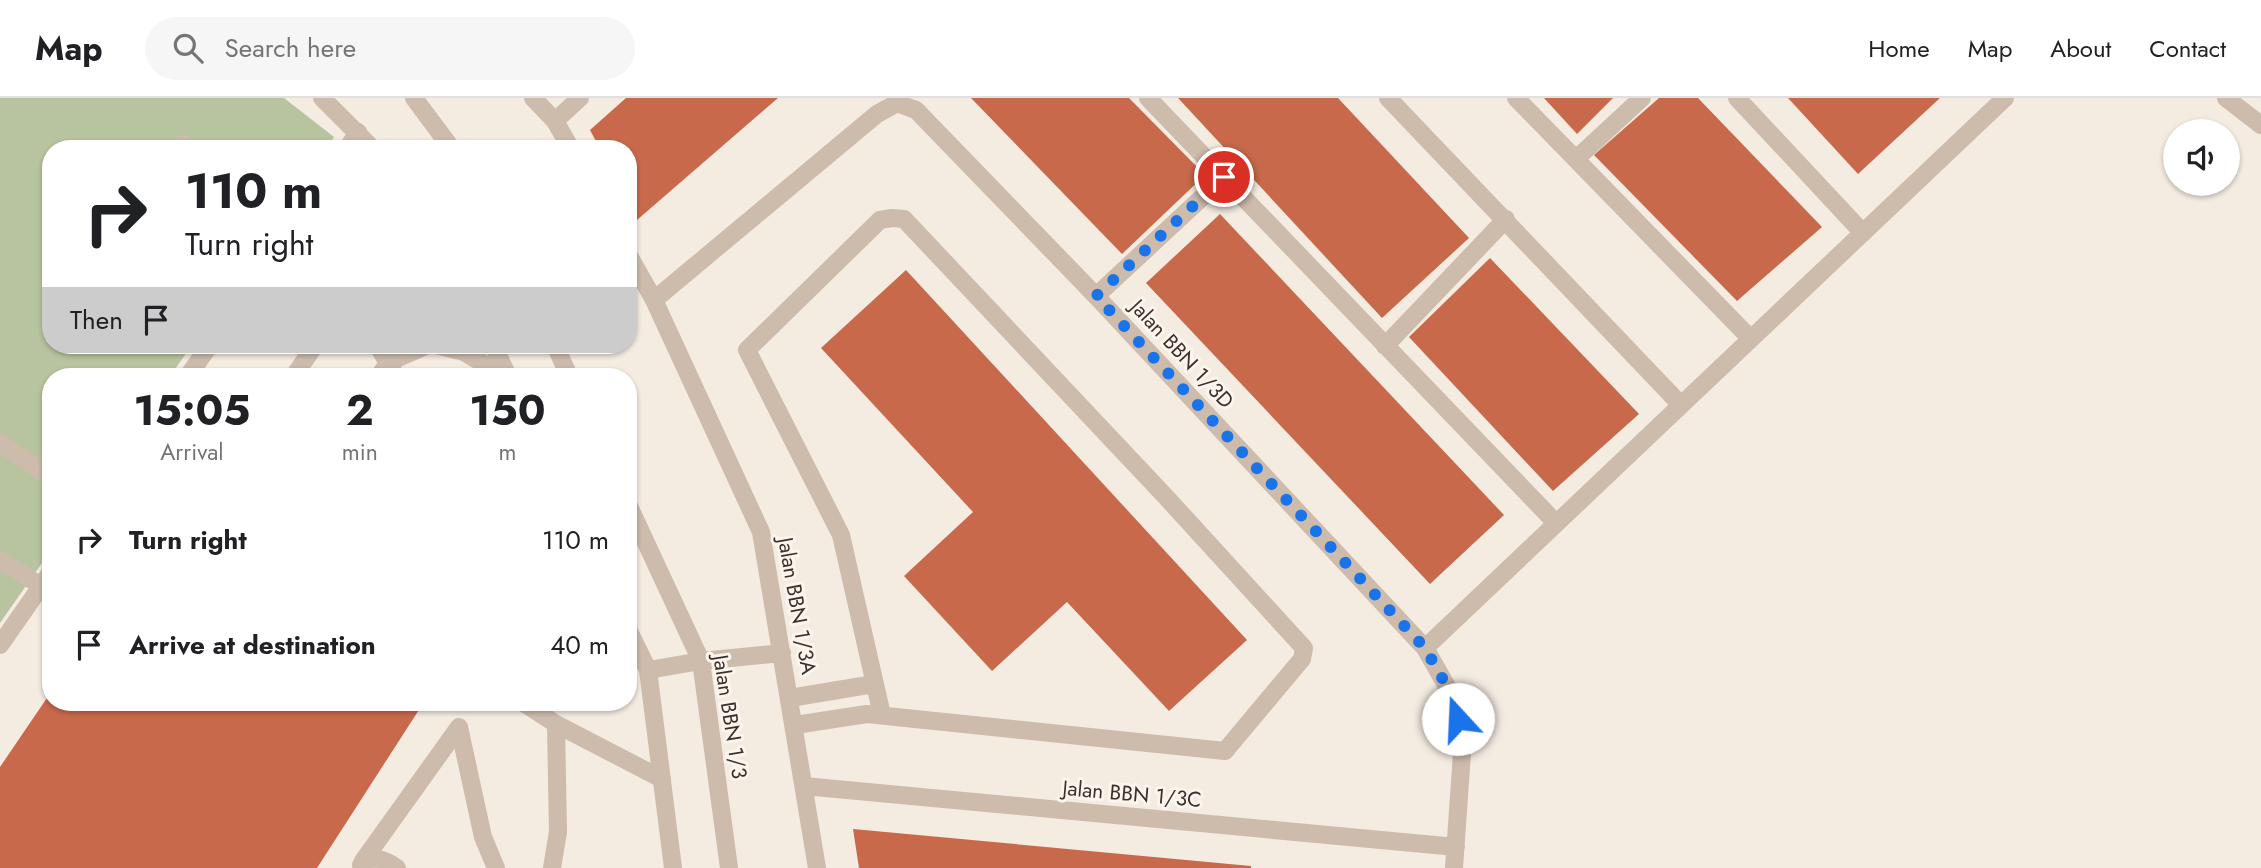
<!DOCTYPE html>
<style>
body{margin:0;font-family:Jost,sans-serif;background:#f6f6f6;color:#202124;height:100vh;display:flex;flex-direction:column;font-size:26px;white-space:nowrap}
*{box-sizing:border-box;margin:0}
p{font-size:23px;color:#757577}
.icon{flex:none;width:38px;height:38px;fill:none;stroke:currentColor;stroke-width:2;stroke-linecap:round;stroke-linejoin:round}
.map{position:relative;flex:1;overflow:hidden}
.side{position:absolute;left:42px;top:270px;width:595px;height:343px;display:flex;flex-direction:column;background:#fff;border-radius:28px;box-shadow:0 2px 5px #0004}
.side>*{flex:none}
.hud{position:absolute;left:42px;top:42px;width:595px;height:214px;border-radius:28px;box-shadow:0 2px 5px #0004;background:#fff;color:#202124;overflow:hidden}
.fabs{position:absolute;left:2163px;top:21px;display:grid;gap:14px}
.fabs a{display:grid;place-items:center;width:77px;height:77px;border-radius:50%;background:#fff;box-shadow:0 2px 5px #0004;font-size:35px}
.pin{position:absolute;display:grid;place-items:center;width:60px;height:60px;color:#fff;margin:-30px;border:4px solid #fff;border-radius:50%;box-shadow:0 2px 7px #0007}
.me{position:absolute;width:77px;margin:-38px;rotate:340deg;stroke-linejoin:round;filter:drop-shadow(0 0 5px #0008)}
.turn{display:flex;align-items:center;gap:24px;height:147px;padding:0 28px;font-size:32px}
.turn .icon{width:91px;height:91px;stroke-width:2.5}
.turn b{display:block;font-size:49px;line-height:60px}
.then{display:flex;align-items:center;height:66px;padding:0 28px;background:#0003;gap:14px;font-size:26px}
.eta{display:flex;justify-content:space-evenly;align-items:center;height:119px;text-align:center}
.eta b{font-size:42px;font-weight:700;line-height:49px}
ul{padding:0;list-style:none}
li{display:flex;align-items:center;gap:21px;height:105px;padding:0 28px}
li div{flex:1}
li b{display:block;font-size:26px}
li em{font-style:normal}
header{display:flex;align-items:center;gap:42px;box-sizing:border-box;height:98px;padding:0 35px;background:#fff;border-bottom:2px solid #e0e0e0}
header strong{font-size:33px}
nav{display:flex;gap:38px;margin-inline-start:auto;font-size:24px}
.search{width:490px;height:63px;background:#f6f6f6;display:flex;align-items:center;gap:18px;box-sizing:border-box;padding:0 24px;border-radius:38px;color:#757577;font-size:26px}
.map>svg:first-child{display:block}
</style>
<header>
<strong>Map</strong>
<div class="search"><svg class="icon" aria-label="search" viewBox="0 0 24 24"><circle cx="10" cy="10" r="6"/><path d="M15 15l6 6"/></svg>Search here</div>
<nav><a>Home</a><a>Map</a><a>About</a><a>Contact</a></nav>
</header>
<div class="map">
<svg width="2261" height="770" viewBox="0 0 2261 770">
<rect width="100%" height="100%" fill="#f4ebe1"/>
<path fill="#b8c4a0" d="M0,0h284l50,39 -8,12h-275v196h141l-22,31h-119v174l-51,73z"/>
<path fill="#c8694b" d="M626,0h152l-141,122 -9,-17v-54h-28l-10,-19z
M971,0h158l76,77 -83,79z
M1178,0h160l131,140 -87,80z
M1544,0h69l-36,36z
M1659,0h39l124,129 -85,74 -143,-146z
M1788,0h152l-82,76z
M1220,116l284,301 -74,69 -284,-301z
M1490,160l149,156 -86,77 -144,-154z
M906,172l341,370 -78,71 -102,-109 -75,69 -88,-95 69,-64 -152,-164z
M51,594v10h373l-107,166h-317v-101z
M853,731l398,37v2h-392z"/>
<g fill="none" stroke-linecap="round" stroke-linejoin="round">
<path stroke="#cdbbac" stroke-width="18" d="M1148,0l408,425
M1737,0l126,135
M178,51l4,-5 8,5
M347,51l11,-17
M1576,61l66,-61
M1096,198l128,-119
M377,247l19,31
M436,247l28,7 40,24
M1385,248l121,-127
M188,278l22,-31
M294,278l21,-31
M379,278l10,-14 39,-17
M0,345l51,34
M0,462l41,26
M0,547l51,-73
M790,600l84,-14
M522,604l34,22
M795,627l72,-11 358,37 77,-92 2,-11 -138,-151 -262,-278 -12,-1 -12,2 -133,130 94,185 41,180
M363,763l96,-134 24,110 13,31
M361,767c10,-12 25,-5 36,3
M552,770l6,-36 -2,-108 106,55"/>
<path stroke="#cdbbac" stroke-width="18" d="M533,0l22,23 16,28
M1388,0l293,307
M1516,0l235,241
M555,23l25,-23
M628,156l26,46 107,232 56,336
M654,202l223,-186 20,-11 19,7 180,186 329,352 29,51 9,40 -9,129
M1425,550l580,-550
M648,572l53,-9 81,-8
M804,688l652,61"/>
<path stroke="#cdbbac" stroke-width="18" d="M322,0l51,51
M414,0l38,51
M2226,0l35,27
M493,247l15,31
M555,247l14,31
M628,406l73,157 28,207
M628,531l20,41 25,198"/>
</g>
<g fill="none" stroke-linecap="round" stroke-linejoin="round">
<path stroke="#1a73e8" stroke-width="12" stroke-dasharray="0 21.6" d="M1224,79l-128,119 329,352 29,51 4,20"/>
</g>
<g text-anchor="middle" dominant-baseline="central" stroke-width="6" stroke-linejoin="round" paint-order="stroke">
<g font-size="21" fill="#3b302b" stroke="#fbf5ee">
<text transform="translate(1182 256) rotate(47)">Jalan BBN 1/3D</text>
<text transform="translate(797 508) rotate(80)">Jalan BBN 1/3A</text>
<text transform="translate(730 619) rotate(81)">Jalan BBN 1/3</text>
<text transform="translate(1132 696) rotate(5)">Jalan BBN 1/3C</text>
</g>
</g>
</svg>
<div class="fabs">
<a><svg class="icon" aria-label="sound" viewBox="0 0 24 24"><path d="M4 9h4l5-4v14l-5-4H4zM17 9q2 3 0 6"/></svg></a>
</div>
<div class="pin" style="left:1224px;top:79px;background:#d93025"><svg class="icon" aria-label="arrive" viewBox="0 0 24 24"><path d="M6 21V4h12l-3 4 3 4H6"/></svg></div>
<svg class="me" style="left:1458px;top:621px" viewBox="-20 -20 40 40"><circle r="19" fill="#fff"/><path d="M0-13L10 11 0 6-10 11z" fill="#1a73e8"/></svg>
<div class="hud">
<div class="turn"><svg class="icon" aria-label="right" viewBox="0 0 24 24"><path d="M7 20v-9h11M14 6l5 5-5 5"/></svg><div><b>110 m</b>Turn right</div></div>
<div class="then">Then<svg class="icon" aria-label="arrive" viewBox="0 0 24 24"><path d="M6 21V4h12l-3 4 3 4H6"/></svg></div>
</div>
<section class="side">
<div class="eta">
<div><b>15:05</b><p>Arrival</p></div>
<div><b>2</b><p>min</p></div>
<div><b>150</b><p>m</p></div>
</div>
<ul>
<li><svg class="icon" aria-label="right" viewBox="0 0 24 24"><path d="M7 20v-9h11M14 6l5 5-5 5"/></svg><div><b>Turn right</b></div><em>110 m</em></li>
<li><svg class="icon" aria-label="arrive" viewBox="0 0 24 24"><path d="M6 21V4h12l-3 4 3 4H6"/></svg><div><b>Arrive at destination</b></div><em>40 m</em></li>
</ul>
</section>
</div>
